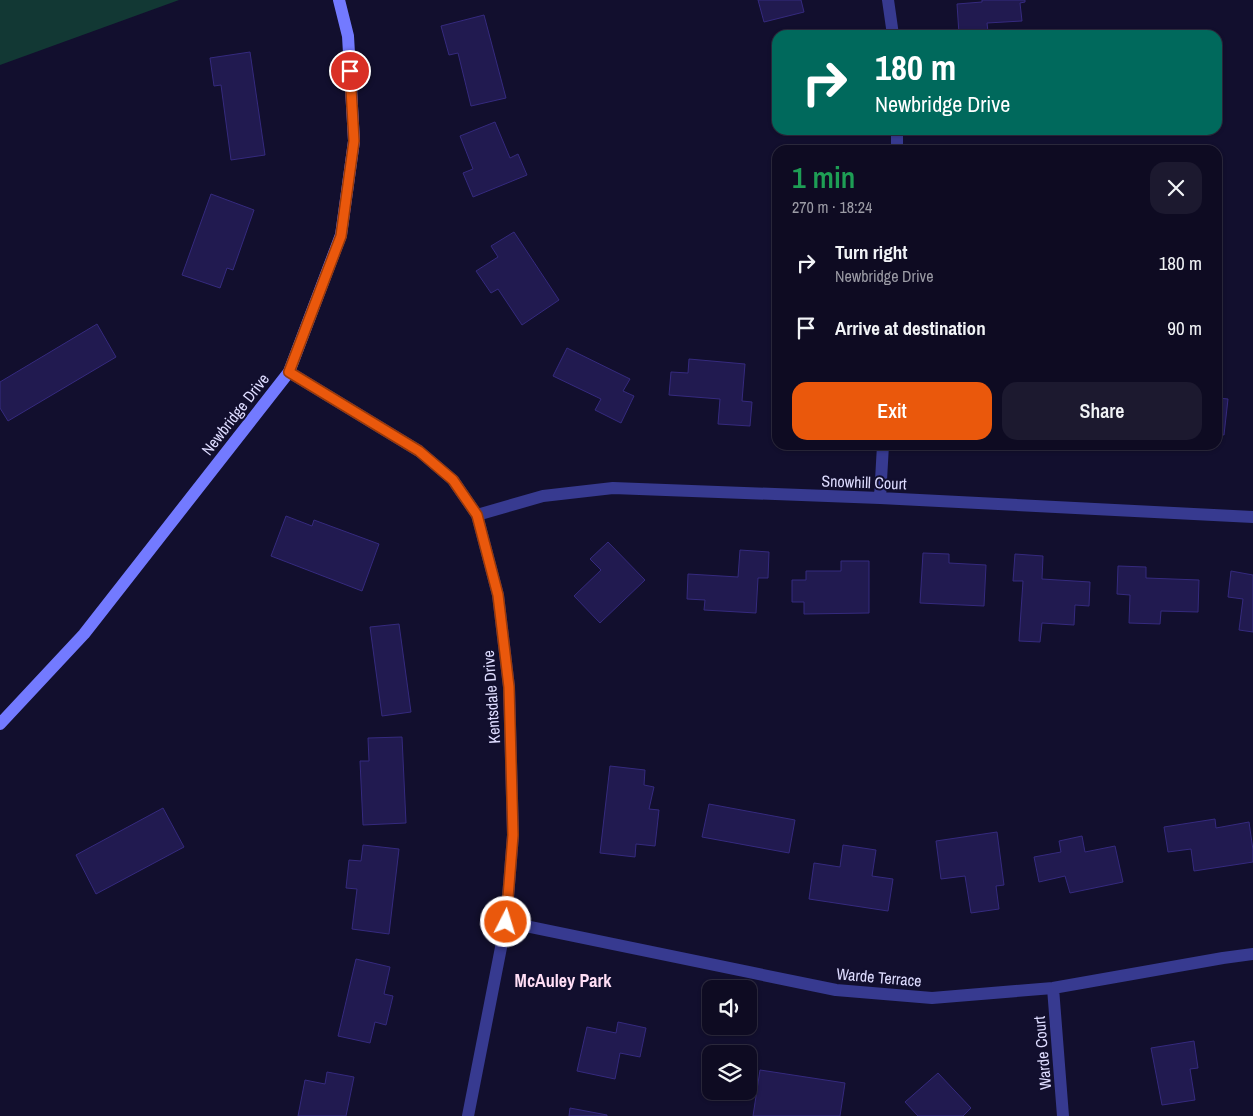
<!DOCTYPE html>
<meta charset="utf-8">
<style>
body{margin:0;font-family:"Archivo Narrow",sans-serif;background:#1c192f;color:#f1f3f6;height:100vh;display:flex;flex-direction:column;font-size:19px;white-space:nowrap}
*{box-sizing:border-box;margin:0}
p{font-size:16px;color:#9b9ba5}
.icon{flex:none;width:28px;height:28px;fill:none;stroke:currentColor;stroke-width:2;stroke-linecap:round;stroke-linejoin:round}
.map{position:relative;flex:1;overflow:hidden}
.side{position:absolute;left:772px;top:145px;width:450px;height:305px;display:flex;flex-direction:column;background:#0e0b22;border-radius:15px;box-shadow:0 1px 4px #0004,0 0 0 1px #2e2b40}
.side>*{flex:none}
.hud{position:absolute;left:772px;top:30px;width:450px;height:105px;border-radius:15px;box-shadow:0 1px 4px #0004,0 0 0 1px #2e2b40;background:#00695c;color:#fff;overflow:hidden}
.fabs{position:absolute;left:702px;top:980px;display:grid;gap:10px}
.fabs a{display:grid;place-items:center;width:55px;height:55px;border-radius:10px;background:#0e0b22;box-shadow:0 1px 4px #0004,0 0 0 1px #2e2b40;font-size:25px}
.pin{position:absolute;display:grid;place-items:center;width:42px;height:42px;color:#fff;margin:-21px;border:2px solid #fff;border-radius:50%;box-shadow:0 1px 5px #0007}
.me{position:absolute;width:55px;margin:-28px;rotate:5deg;stroke-linejoin:round;filter:drop-shadow(0 0 4px #0008)}
.turn{display:flex;align-items:center;gap:18px;height:105px;padding:0 20px;font-size:22px}
.turn .icon{width:65px;height:65px;stroke-width:2.5}
.turn b{display:block;font-size:35px;line-height:42px}
.round{display:grid;place-items:center;flex:none;width:52px;height:52px;border-radius:15px;background:#1c192f}
.overview{display:flex;align-items:center;justify-content:space-between;height:85px;padding:0 20px}
h1{font-size:30px;font-weight:600;line-height:38px;color:#1e9e55}
.primary-button{display:flex;gap:10px;margin-top:auto;padding:10px 20px}
.primary-button a{flex:1;height:58px;border-radius:15px;background:#ea580c;color:#fff;font-size:20px;font-weight:600;line-height:58px;text-align:center}
.primary-button a+a{background:#1c192f;color:#f1f3f6}
ul{padding:0;list-style:none}
li{display:flex;align-items:center;gap:15px;height:65px;padding:0 20px}
li div{flex:1}
li b{display:block;font-size:19px}
li em{font-style:normal}
.map>svg:first-child{display:block}
</style>
<div class="map">
<svg width="1253" height="1116" viewBox="0 0 1253 1116">
<rect width="100%" height="100%" fill="#120f2e"/>
<path fill="#123834" d="M0,0h179l-179,65z"/>
<path fill="#211a50" stroke="#352a7e" d="M758,0h43l3,12 -40,10z
M982,0h43v2l-5,1 2,18 -35,2 1,9 -29,2 -2,-30 25,-2z
M484,15l22,83 -35,8 -13,-53 -9,2 -8,-29z
M250,52l15,103 -34,5 -10,-75 -7,1 -4,-28z
M495,122l15,36 8,-4 9,21 -54,22 -10,-24 10,-4 -13,-33z
M211,194l43,16 -21,60 -6,-2 -7,20 -38,-13z
M514,232l45,68 -37,25 -24,-36 -7,4 -15,-22 22,-14 -7,-11z
M97,324l19,33 -108,64 -8,-13v-26z
M567,348l63,31 -7,12 11,5 -13,27 -26,-13 6,-11 -48,-23z
M689,359l56,5 -3,37 10,1 -2,24 -32,-2 2,-25 -51,-4 2,-23 17,1z
M1218,398l10,1 -4,36 -6,-1z
M286,516l26,10 2,-6 65,24 -17,47 -91,-35z
M608,542l37,38 -45,43 -26,-27 27,-26 -11,-11z
M740,550l29,2 -1,26h-10l-2,35 -52,-3 1,-10 -18,-1 1,-25 50,3z
M923,553l26,1v9l37,2 -2,41 -64,-3z
M1015,554l28,2 -1,23 48,3 -1,24 -14,-1 -1,20 -32,-2 -2,19 -21,-1 4,-60h-10z
M841,561h28v52l-65,1v-12h-12v-22h14v-9h35z
M1118,566l28,1v11l53,2 -1,32 -37,-1 -1,13 -31,-1 1,-28 -13,-1z
M1231,571l22,4v57l-14,-2 4,-31 -15,-2z
M399,624l12,88 -29,4 -12,-89z
M402,737l4,86 -43,2 -3,-64h9l-1,-23z
M610,766l35,4 -1,15 10,2 -5,22 10,1 -4,36 -19,-2 -1,13 -35,-4z
M709,804l86,16 -6,33 -87,-16z
M163,808l21,39 -88,47 -20,-39z
M1215,819l1,9 33,-6 4,28v12l-59,9 -3,-22 -23,3 -4,-25z
M997,832l7,53 -8,1 3,23 -28,4 -6,-37 -24,3 -5,-38z
M1082,836l3,16 30,-6 8,36 -53,11 -5,-17 -26,6 -5,-25 27,-5 -2,-11z
M363,845l36,4 -10,85 -37,-5 5,-40 -11,-1 3,-28 12,1z
M843,845l33,5 -4,26 21,3 -5,32 -79,-12 5,-36 26,4z
M356,959l34,8 -6,27 9,2 -7,29 -11,-3 -5,21 -32,-7z
M618,1022l28,6 -6,29 -20,-4 -5,26 -38,-8 10,-44 29,6z
M1194,1041l4,27 -8,1 5,31 -33,5 -11,-57z
M760,1070l85,13 -5,33h-87z
M327,1072l27,5 -8,39h-48l7,-36 20,4z
M938,1073l33,35 -8,8h-45l-13,-14z
M570,1108l37,7v1h-38z"/>
<g fill="none" stroke-linecap="round" stroke-linejoin="round">
<path stroke="#373a90" stroke-width="12" d="M888,0l5,35
M897,130v20
M289,372l130,79 34,29 24,35 21,80 11,92 4,148 -7,87 -38,194
M880,498l3,-53
M477,515l66,-19 70,-8 267,10 373,19
M506,922l330,68 96,8 121,-10 170,-30 30,-4
M1053,988l10,128"/>
<path stroke="#737aff" stroke-width="12" d="M0,724l84,-90 205,-262 52,-137 13,-94 -6,-105 -9,-36"/>
</g>
<g fill="none" stroke-linecap="round" stroke-linejoin="round">
<g stroke="#983908" stroke-width="12">
<path id="route" d="M350,71l4,70 -13,95 -52,136 130,79 34,29 24,35 21,80 11,92 4,148 -7,87"/>
</g>
<use href="#route" stroke="#ea580c" stroke-width="9"/>
</g>
<g text-anchor="middle" dominant-baseline="central" stroke-width="4" stroke-linejoin="round" paint-order="stroke">
<g font-size="16" fill="#dedcff" stroke="#120f2e">
<text transform="translate(235 414) rotate(-52)">Newbridge Drive</text>
<text transform="translate(864 482) rotate(2)">Snowhill Court</text>
<text transform="translate(491 697) rotate(-94)">Kentsdale Drive</text>
<text transform="translate(879 977) rotate(5)">Warde Terrace</text>
<text transform="translate(1042 1053) rotate(-95)">Warde Court</text>
</g>
<g font-size="18" font-weight="bold" fill="#ffdef5" stroke="#120f2e">
<text x="563" y="980">McAuley Park</text>
</g>
</g>
</svg>
<div class="fabs">
<a><svg class="icon" aria-label="sound" viewBox="0 0 24 24"><path d="M4 9h4l5-4v14l-5-4H4zM17 9q2 3 0 6"/></svg></a>
<a><svg class="icon" aria-label="layers" viewBox="0 0 24 24"><path d="M12 4l9 5-9 5-9-5zM3 14l9 5 9-5"/></svg></a>
</div>
<div class="pin" style="left:350px;top:71px;background:#d93025"><svg class="icon" aria-label="arrive" viewBox="0 0 24 24"><path d="M6 21V4h12l-3 4 3 4H6"/></svg></div>
<svg class="me" style="left:506px;top:922px" viewBox="-20 -20 40 40"><circle r="17" fill="#ea580c" stroke="#fff" stroke-width="3"/><path d="M0-11L8 9 0 5-8 9z" fill="#fff"/></svg>
<div class="hud">
<div class="turn"><svg class="icon" aria-label="right" viewBox="0 0 24 24"><path d="M7 20v-9h11M14 6l5 5-5 5"/></svg><div><b>180 m</b>Newbridge Drive</div></div>
</div>
<section class="side">
<div class="overview"><div><h1>1 min</h1><p>270 m · 18:24</p></div><a class="round"><svg class="icon" aria-label="close" viewBox="0 0 24 24"><path d="M6 6l12 12M18 6L6 18"/></svg></a></div>
<ul>
<li><svg class="icon" aria-label="right" viewBox="0 0 24 24"><path d="M7 20v-9h11M14 6l5 5-5 5"/></svg><div><b>Turn right</b><p>Newbridge Drive</p></div><em>180 m</em></li>
<li><svg class="icon" aria-label="arrive" viewBox="0 0 24 24"><path d="M6 21V4h12l-3 4 3 4H6"/></svg><div><b>Arrive at destination</b></div><em>90 m</em></li>
</ul>
<div class="primary-button"><a>Exit</a><a>Share</a></div>
</section>
</div>
